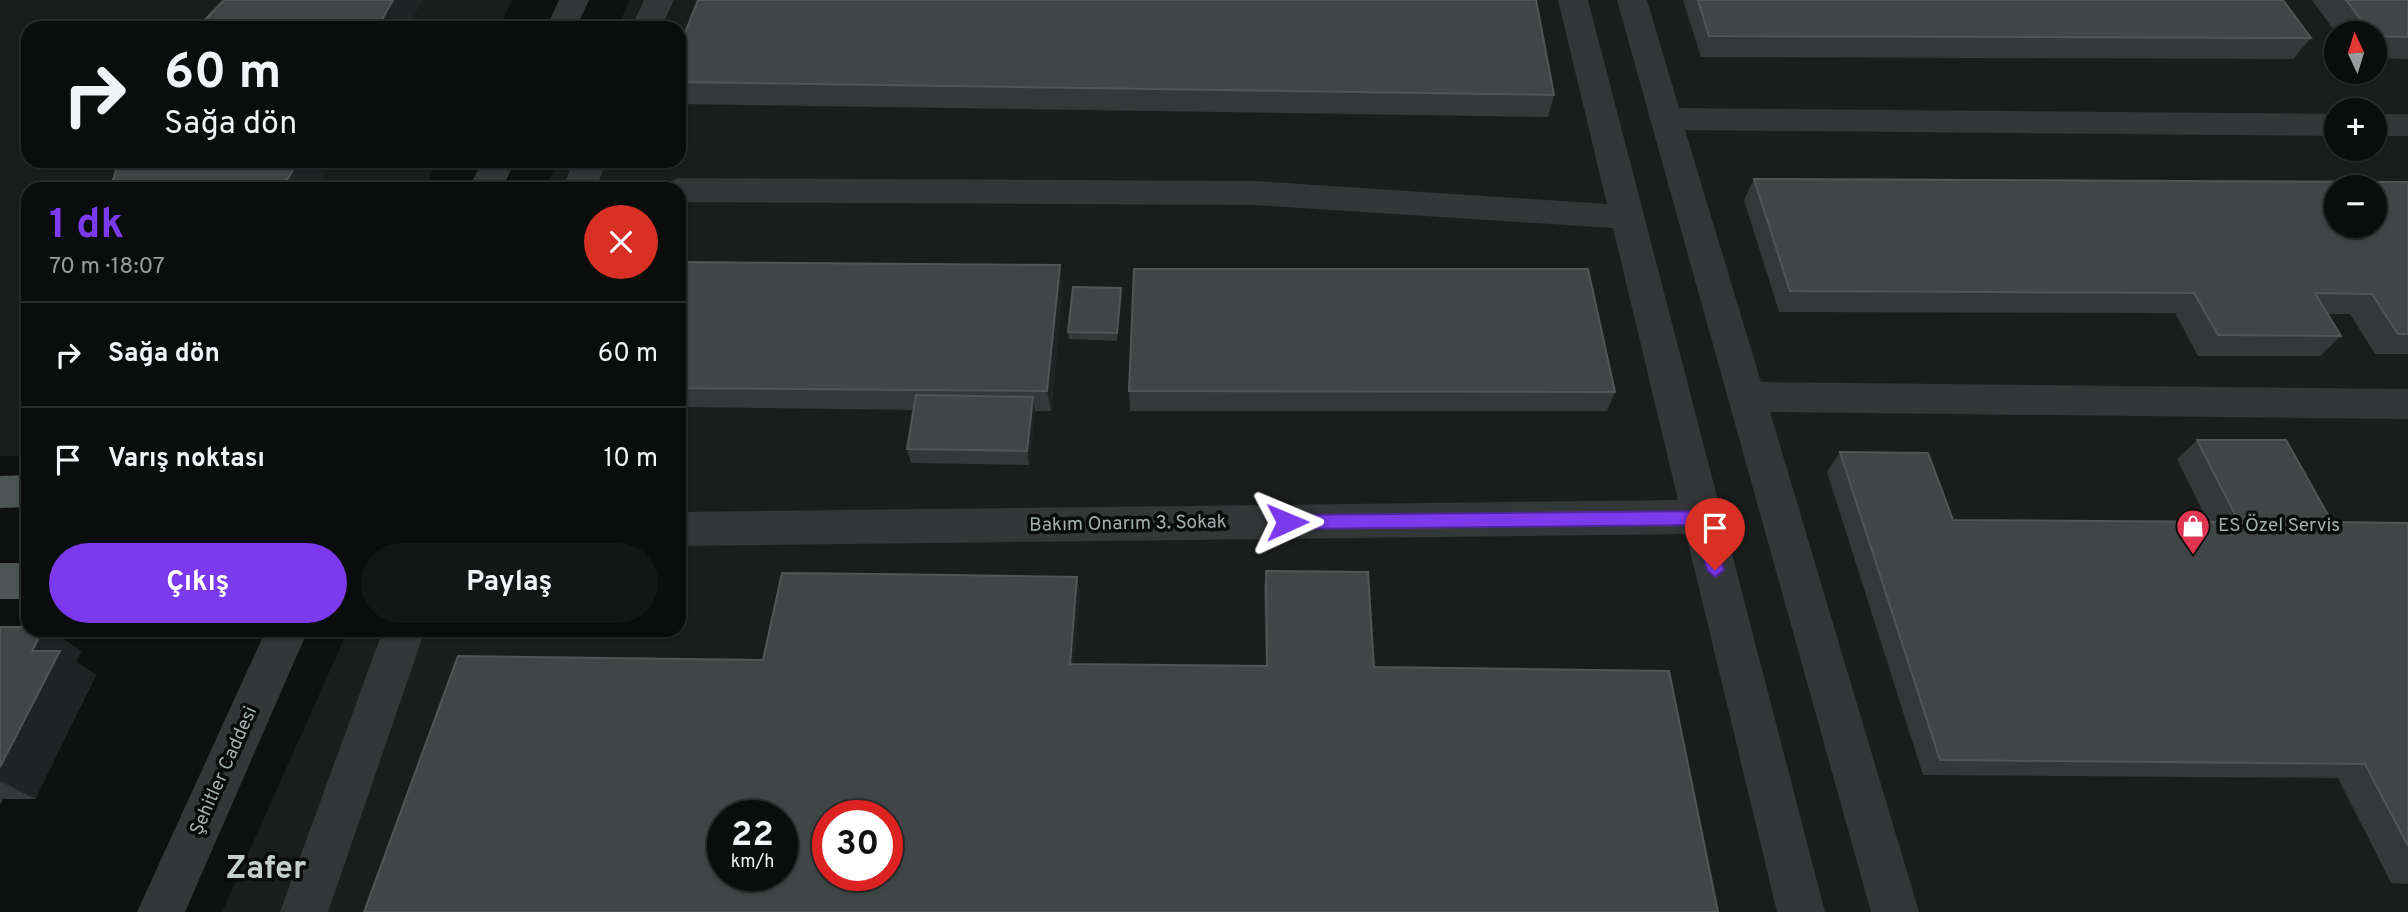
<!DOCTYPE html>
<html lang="tr">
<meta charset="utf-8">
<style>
body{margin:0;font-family:Overpass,sans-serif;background:#141515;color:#f1f3f6;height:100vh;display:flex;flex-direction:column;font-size:26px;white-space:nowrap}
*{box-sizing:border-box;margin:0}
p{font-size:23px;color:#9a9b9d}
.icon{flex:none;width:38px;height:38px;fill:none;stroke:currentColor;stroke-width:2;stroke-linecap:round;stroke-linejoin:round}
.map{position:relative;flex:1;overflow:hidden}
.side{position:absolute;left:21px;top:182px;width:665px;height:455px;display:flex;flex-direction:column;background:#0b0c0c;border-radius:21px;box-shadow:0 2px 5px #0004,0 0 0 2px #2b2c2d}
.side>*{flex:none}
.banner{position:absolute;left:21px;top:21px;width:665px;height:147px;border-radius:21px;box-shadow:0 2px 5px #0004,0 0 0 2px #2b2c2d;background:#0b0c0c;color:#f1f3f6;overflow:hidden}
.needle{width:46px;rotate:356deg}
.controls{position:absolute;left:2324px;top:21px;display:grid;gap:14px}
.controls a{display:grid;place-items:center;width:63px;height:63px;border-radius:50%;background:#0b0c0c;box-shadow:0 2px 5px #0004,0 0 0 2px #2b2c2d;font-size:35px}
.speed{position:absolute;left:707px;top:800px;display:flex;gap:14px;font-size:35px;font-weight:700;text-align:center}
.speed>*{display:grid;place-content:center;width:91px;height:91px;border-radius:50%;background:#0b0c0c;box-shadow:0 2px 5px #0004,0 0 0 2px #2b2c2d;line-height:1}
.speed small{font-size:18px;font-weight:400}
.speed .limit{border:10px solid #d22;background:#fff;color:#111}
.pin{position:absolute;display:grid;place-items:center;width:60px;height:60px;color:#fff;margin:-72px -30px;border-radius:50% 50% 50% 0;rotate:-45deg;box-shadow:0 0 7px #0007}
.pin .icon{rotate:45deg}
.me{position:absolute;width:77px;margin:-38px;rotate:89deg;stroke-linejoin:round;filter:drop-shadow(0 0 5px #0008)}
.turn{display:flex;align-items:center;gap:24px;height:147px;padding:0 28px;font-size:32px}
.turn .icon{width:91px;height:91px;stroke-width:2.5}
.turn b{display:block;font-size:49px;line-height:60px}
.round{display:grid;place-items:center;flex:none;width:74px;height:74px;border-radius:37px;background:#141515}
.headline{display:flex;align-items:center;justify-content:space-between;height:119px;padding:0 28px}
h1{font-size:42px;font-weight:700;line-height:52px;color:#7c3aed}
.primary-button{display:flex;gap:14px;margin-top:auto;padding:14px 28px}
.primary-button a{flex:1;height:80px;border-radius:42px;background:#7c3aed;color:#fff;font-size:28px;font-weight:700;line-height:80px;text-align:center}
.primary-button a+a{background:#141515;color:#f1f3f6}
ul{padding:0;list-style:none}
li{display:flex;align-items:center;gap:21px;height:105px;padding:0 28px;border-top:2px solid #2b2c2d}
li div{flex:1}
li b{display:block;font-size:26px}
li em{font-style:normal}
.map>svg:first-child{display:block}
</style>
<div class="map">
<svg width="2408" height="912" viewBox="0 0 2408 912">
<rect width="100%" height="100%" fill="#0f1010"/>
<path fill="#1b1d1d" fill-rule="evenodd" d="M0,0h512l-13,28h-471v133h409l-13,28h-396v267h-28z
M630,0h1778v912h-2186l126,-282h331v-441h-134l13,-28h121v-133h-62zM2336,33h39v39h-39zM2336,110h39v39h-39zM2336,187h39v39h-39zM723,816h59v59h-59zM828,816h59v59h-59z"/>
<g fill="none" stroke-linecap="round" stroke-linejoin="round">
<path fill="#333737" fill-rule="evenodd" d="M559,0h30l-13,28h-30z
M644,0h30l-13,28h-30z
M1558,0h30l237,912h-48l-91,-378 -1007,12v-34l999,-12 -65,-272 -359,-23 -575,-3v-13h-16l4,-7 12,-4 575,3 353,23z
M1617,0h30l32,108 657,6v22l-651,-6 76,252 647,7v30l-638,-7 149,500h-48z
M2375,114h33v22h-33z
M483,161h32l-13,28h-34z
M574,161h32l-10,28h-34z
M266,630h42l-123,282h-48z
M383,630h42l-97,282h-48z"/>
<path fill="#4d5454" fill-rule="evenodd" d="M28,475v32l-28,1v-32z
M0,563h28v36h-28z"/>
</g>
<path fill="#343838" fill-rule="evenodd" d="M1683,0h600l28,38 -18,21 -592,-2z
M2312,0h96v59l-33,-1v-25h-39z
M679,48l875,47 -6,22 -869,-13z
M1754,179l654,3v172h-33l-25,-40h-22l13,22 -21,20h-122l-23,-43 -396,-1 -35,-112z
M679,262l384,24 -12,125h-16l-6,54 -118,-2 -4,-14 6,-39 -234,-3z
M1121,288l1,8 -5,45 -48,-2 -1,-7z
M1129,391l486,1 -8,19h-477z
M2197,440l135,82 76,1v361l-17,-1 -53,-105 -415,-3 -96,-303 13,-20 113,68 255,2 -31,-63z
M1266,571l102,1 6,95 295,4 49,241h-1354l94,-256 305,4 19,-87 295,4 3,17 -6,70 192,2 -2,-78zM723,816h59v59h-59zM828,816h59v59h-59z
M0,627l28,3h22l31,21 -5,11 20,13 -61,124h-32l-3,6z"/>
<path fill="#202323" d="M393,0h30l-16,28h-30z
M298,161h33l-16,28h-33z
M1060,265l3,21 -12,125 -4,-20z
M1121,288l1,8 -5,45v-8z
M1033,397l2,14 -6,54 -2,-14z
M1077,577l3,17 -7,86 -3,-16z
M43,630h7l31,21 -5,11 20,13 -61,124 -35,-18v-14l32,-116z"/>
<path fill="#404545" stroke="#4f5655" stroke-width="2" fill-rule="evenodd" d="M224,0h169l-16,28h-180z
M698,0h838l18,95 -875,-13v-34z
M1698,0h585l28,38 -602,-2z
M2346,0h62v37l-33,-1v-3h-4z
M119,161h179l-16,28h-172z
M1754,179l654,3v152h-10l-26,-40 -57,-1 26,43 -123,-1 -24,-42 -404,-2zM2336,187h39v39h-39z
M679,262l381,3 -13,126 -368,-3z
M1134,269h454l27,123 -486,-1z
M1073,287l48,1 -4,45 -49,-1z
M916,395l117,2 -6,54 -120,-2z
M2197,440h89l46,82 76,1v323l-43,-82 -425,-4 -100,-308 88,1 25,67 286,2z
M1266,571l102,1 6,95 295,4 49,241h-1354l94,-256 305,4 19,-87 97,1 198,3 -7,87 197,2zM723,816h59v59h-59zM828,816h59v59h-59z
M0,627h28v3h15l-11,21h28l-60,116z"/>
<path fill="#7c3aed" stroke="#51269a" stroke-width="2" d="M1702,511l8,6 14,53 -9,7 -8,-7 -11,-45 -409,4 -8,-7 8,-7z"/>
<defs>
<g id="shop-pin" transform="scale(1.75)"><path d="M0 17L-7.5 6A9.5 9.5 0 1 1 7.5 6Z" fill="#e13651" stroke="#0a0b0b"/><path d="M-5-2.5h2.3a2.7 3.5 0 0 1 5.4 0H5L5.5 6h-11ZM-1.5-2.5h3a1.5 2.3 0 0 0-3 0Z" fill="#fff"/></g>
</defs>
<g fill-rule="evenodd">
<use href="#shop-pin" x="2193" y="526"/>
</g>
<g text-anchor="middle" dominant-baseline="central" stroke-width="7" stroke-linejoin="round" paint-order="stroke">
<g font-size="19" fill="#a1b0ae" stroke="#0a0b0b">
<text transform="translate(1128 524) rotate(-1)">Bakım Onarım 3. Sokak</text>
<text transform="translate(224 771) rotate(-66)">Şehitler Caddesi</text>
</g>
<g font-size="19" fill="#a1b0ae" stroke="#0a0b0b" text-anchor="start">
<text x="2218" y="526">ES Özel Servis</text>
</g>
<g font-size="32" font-weight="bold" fill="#c2cdcc" stroke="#0a0b0b">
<text x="266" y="870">Zafer</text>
</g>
</g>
</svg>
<div class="controls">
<a><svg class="needle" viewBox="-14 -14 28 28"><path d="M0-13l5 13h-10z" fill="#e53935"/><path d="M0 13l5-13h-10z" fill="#9a9b9d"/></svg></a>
<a>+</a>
<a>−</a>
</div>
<div class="speed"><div>22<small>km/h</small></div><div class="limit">30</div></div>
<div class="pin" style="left:1715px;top:570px;background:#d93025"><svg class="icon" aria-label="arrive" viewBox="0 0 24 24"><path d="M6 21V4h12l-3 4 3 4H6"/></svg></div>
<svg class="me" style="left:1287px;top:522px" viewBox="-20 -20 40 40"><path d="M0-17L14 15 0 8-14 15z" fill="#7c3aed" stroke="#fff" stroke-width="4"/></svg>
<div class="banner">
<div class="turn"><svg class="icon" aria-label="right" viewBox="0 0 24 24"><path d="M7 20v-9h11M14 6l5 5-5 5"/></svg><div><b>60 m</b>Sağa dön</div></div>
</div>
<section class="side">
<div class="headline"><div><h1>1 dk</h1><p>70 m · 18:07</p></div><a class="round" style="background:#d93025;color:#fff"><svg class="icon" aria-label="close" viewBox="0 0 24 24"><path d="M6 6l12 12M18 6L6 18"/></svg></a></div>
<ul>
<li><svg class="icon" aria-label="right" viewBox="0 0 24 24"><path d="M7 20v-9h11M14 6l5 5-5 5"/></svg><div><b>Sağa dön</b></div><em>60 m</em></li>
<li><svg class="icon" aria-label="arrive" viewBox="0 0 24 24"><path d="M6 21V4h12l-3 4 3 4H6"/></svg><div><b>Varış noktası</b></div><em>10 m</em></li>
</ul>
<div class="primary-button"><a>Çıkış</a><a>Paylaş</a></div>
</section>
</div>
